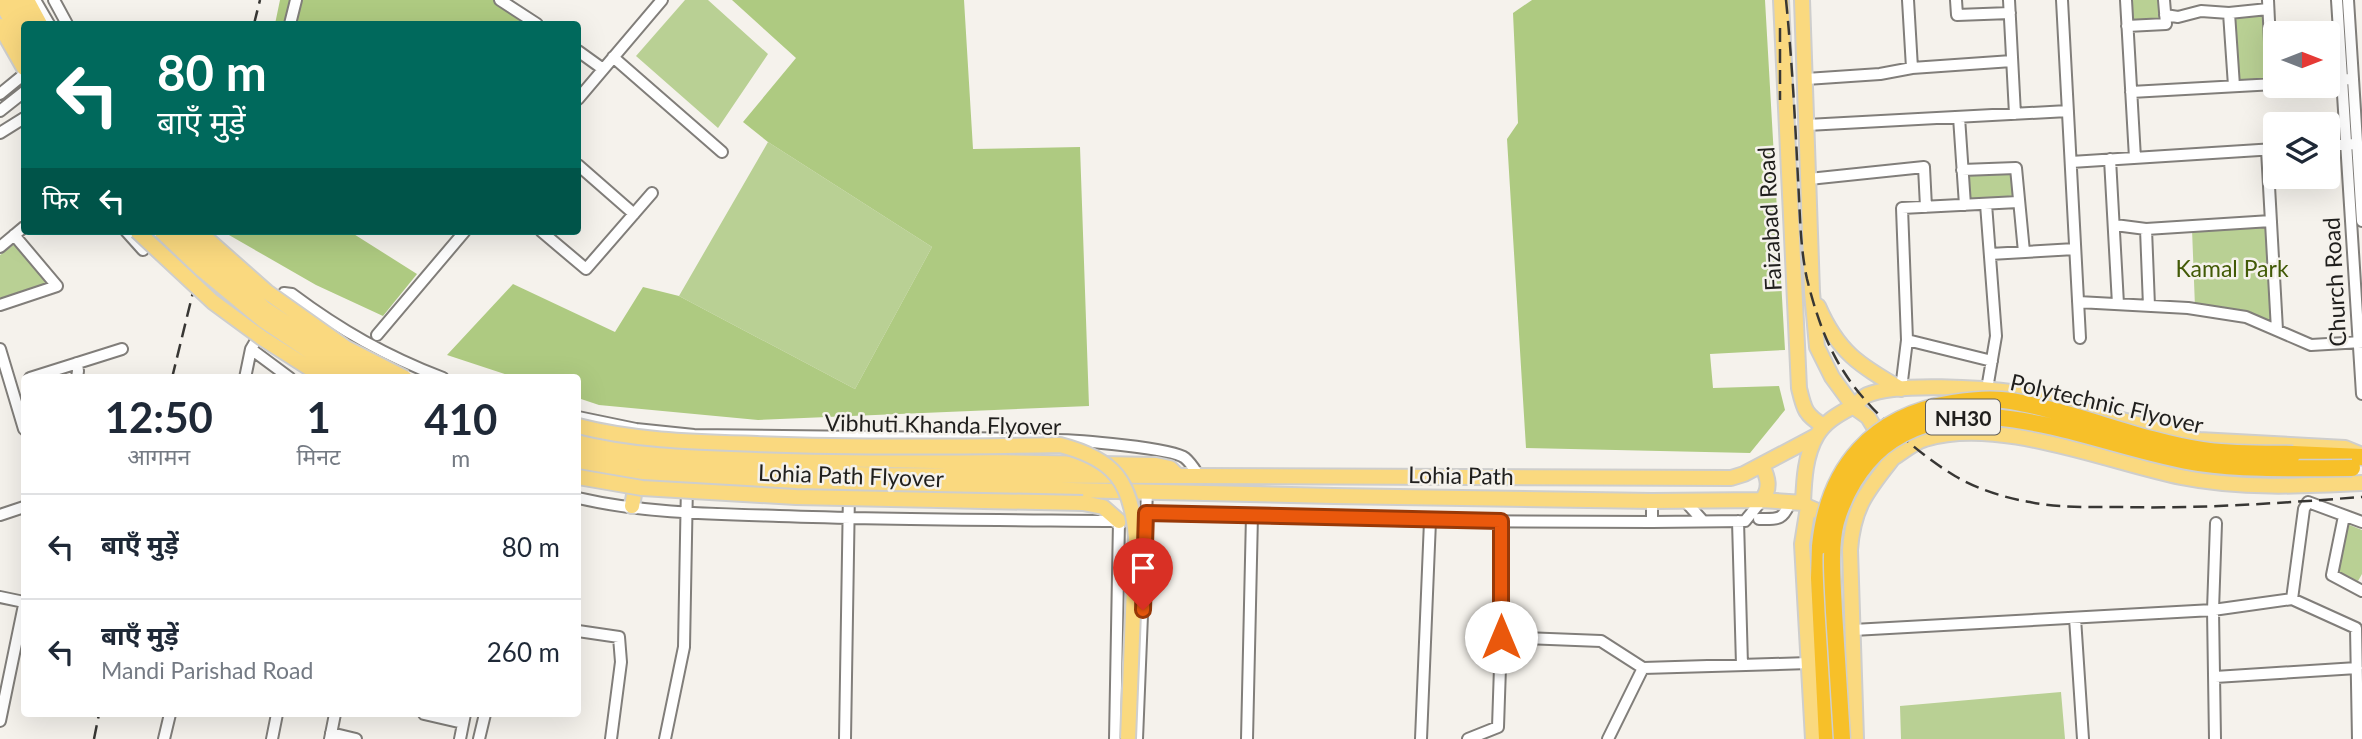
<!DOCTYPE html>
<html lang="hi">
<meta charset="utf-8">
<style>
body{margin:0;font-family:Lato,"Noto Sans Devanagari",sans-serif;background:#f6f6f7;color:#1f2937;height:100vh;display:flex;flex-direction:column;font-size:26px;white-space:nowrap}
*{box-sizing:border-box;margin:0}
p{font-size:23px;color:#747a83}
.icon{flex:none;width:38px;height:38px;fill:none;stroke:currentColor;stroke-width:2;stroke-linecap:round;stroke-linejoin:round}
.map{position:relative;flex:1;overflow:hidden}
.side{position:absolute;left:21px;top:374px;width:560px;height:343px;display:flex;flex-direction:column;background:#fff;border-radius:7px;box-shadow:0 7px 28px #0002}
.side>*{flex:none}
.top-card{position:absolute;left:21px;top:21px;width:560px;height:214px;border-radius:7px;box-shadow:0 7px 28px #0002;background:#00695c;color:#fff;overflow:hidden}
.needle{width:46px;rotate:90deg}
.buttons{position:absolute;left:2263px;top:21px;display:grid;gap:14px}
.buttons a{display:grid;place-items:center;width:77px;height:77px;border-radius:7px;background:#fff;box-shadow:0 7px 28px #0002;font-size:35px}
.pin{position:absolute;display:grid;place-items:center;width:60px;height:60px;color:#fff;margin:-72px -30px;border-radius:50% 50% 50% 0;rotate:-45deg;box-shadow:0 0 7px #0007}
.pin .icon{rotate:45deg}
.me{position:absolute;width:77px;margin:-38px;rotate:0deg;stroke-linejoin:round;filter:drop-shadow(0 0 5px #0008)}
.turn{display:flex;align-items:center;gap:24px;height:147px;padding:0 21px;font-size:32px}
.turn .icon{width:91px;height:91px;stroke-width:2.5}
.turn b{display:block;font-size:49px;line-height:60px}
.then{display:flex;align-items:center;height:66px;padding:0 21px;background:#0003;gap:14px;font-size:26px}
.eta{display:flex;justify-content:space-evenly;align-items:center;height:119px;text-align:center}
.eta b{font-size:42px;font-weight:700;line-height:49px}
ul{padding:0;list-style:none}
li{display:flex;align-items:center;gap:21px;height:105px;padding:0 21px;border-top:2px solid #e0e1e3}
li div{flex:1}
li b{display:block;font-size:26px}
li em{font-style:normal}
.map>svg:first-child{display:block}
</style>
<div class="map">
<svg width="2362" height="739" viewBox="0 0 2362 739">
<rect width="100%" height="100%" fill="#f5f2ec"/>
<path fill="#b9d094" d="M685,0h23l60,54 -50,74 -82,-72z
M2132,0h28l1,20 -28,1z
M2263,15l5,63 -29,2 -4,-63z
M768,142l164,105 -77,142 -176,-93z
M2014,171l1,29 -47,2 -1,-28z
M2268,226l6,97 -79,-16 -3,-78z
M15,244l32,40 -47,14v-43z
M2347,524l15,6v44l-4,7 -20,-8z
M2061,692l4,47h-164l-1,-33z"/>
<path fill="#aeca81" d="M280,0h220l37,24h-262z
M732,0h232l9,149 107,-2 9,259 -331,14 -159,-15 -21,-7v-20h-61l-70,-23 66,-71 102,48 28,-45 36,9 176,93 77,-142 -164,-105 -25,-20 53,-64z
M1532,0h233l20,350 -75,4 3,34 66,-2 6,24 -35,43 -224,-5 -19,-309 11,-16 -5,-110z
M222,231h127l68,43 -34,42 -67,-31z"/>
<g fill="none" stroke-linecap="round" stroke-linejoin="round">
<g stroke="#817e7a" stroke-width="14">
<path id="minor" d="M35,0l14,24
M54,0l13,24
M500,0l37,24
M1908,0l4,68
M1956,0l1,15 53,-2
M2009,0l6,114
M2062,0l18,338
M2126,0l9,158
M2268,0l4,84
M2337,0l25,394
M2348,0l14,221
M2165,15l13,2 23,-6 28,2
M290,24l6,-24
M2127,26l39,-2 -2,-24
M578,51l25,18
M613,57l109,95
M1806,79l74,-5 32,-6 100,-7
M2328,81l21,-2
M2234,86l-5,-73 39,-4
M2131,92l144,-8
M0,94l22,-18
M578,99l84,-99
M0,111l24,-19
M1959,117l6,88
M1807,125l261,-14
M0,133l24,-15
M2328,146l25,-2
M2267,150l10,180
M2110,159l8,145
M2071,162l204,-13
M578,165l56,49
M1962,170l54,-2 8,84
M1809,179l115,-12 2,40
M1986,204l10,132 -9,53
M2115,225l31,4
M126,231l17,19
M541,231l45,38 66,-76
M0,247l24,-20
M1990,254l85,-5
M2078,302l110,6 58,9 65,28 51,-3
M0,305l57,-19 -43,-51
M2149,306l-3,-77 125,-8
M377,335l88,-104
M1907,340l85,21
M0,349l24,80
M251,349l39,29
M77,363l1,8 -1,7
M30,378l92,-29
M245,378l6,-29 33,-56 8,1c48,36 94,62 151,84
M1901,389l6,-49 -5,-132 116,-6
M578,417l58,12 58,6 345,4
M1055,440c21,0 118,8 130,18 6,5 10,12 14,18
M578,498c65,15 133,16 201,18 113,4 227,4 340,5l-4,218
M1685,501l18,20
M1146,513l284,8 222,1v-21
M0,515l24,-8
M2344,516l-12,59 30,16
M1759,519c18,0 24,2 31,-17
M1738,521l4,144
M1652,522l93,-1 17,-21
M0,597l24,5
M2292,599l12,-90 4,-7 54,20
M2075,618l8,121
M1853,630l360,-20 79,-11 64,29 2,111
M578,631l41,6 2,25 -10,77
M1501,637l100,4 42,27 166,-5
M2215,677l142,-9
M424,714l39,9
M0,721l24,-116
M331,733l25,6
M164,739l6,-25
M272,739l5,-25
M330,739l5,-25
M460,739l5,-25
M479,739l6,-25
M665,739l19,-92 3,-163
M845,739l4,-247
M1137,739l10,-248
M1247,739l5,-224
M1421,739l9,-218
M1468,739l30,-12 3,-90v-116
M1608,739l35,-71
M2215,739l-2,-129 3,-87"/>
</g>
<g stroke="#cececd" stroke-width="18">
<path id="major" d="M13,0l14,24
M27,0l13,24
M1781,0l18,388c5,21 6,27 25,38
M1802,0l10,292 5,55 15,30 22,30 14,10 25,41c-26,33 -40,49 -43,92l6,189
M0,1l24,42
M0,26l24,42
M1818,306c20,46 41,59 83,83
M578,439l24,6 98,12 456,8 14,3 8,8
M578,452l43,8 78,9 189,6 843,3 13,-4 72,-38
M1893,458c10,-6 21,-16 32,-19 74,-23 182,23 256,38 59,12 121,9 181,6
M578,464l59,12 50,5 647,15 318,5 110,-1 41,3
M1762,465c6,13 9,23 0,35
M1083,503l20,4 16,14
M632,506l5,-28
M1808,507l-6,37 11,195
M1834,518l-26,-11 -5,-4c1,-23 2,-48 14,-68 8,-13 20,-20 33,-27 7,-3 11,-10 17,-13 31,-13 117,-7 151,-2l181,47 146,8 17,7"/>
</g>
<g stroke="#cececd" stroke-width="19">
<path id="highway" d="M2293,454l69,3
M1820,546l-1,32 8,161"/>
</g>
<use href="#minor" stroke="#fff" stroke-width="10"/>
<use href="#major" stroke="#fad97f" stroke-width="14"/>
<use href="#highway" stroke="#f7c029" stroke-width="16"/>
<path stroke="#383734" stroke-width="2.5" stroke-dasharray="14 7" stroke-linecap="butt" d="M1786,0c6,60 9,119 12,179 2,33 2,68 9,100 8,32 19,66 37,93 23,37 74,82 111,104 22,13 50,22 75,26 29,6 60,5 89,5 81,2 162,-4 243,-10
M254,24l6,-24
M1780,28v72
M172,378l36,-147
M94,739l5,-25"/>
<g stroke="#cececd" stroke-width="18" stroke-linecap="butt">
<path id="major-bridge" d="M137,231l76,71 49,36 63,40
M161,231l39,37 64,53 85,57
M179,231l85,77 83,55 29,15
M198,231l69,61 79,56 59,30
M578,426c58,15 119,16 179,18 101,4 202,3 303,1 55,14 71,37 76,92l-8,202
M578,477l64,11 154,9 287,6"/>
</g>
<g stroke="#cececd" stroke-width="19" stroke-linecap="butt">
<path id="highway-bridge" d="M1820,546c8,-80 53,-130 133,-143 18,-3 39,-5 58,-2 65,11 126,39 191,49 30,5 61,3 91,4
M1842,739c-3,-42 -5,-85 -8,-127 -1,-27 -5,-64 2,-90 8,-28 24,-56 47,-75 88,-70 218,2 316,16 50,7 102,5 153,5"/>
</g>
<use href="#major-bridge" stroke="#fad97f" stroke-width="14"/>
<use href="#highway-bridge" stroke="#f7c029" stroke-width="16"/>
</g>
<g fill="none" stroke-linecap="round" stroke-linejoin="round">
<g stroke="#983908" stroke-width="18">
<path id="route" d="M1143,610l3,-97 355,8v116"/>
</g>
<use href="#route" stroke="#ea580c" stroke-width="12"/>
</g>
<g text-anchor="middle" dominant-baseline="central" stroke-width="5" stroke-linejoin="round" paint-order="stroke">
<rect fill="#f5f2ec" stroke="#605e5b" stroke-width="2" x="1926" y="399.5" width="74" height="35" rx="5"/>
<g font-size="21" font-weight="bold" fill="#201f1d">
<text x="1963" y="417">NH30</text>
</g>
<g font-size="23" fill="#201f1d" stroke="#f5f2ec">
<text transform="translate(1769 219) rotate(-93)">Faizabad Road</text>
<text transform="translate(2334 282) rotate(-93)">Church Road</text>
<text transform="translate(2107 403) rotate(13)">Polytechnic Flyover</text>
<text transform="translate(943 424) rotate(1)">Vibhuti Khanda Flyover</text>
<text transform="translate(851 475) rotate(2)">Lohia Path Flyover</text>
<text transform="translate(1461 475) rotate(1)">Lohia Path</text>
</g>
<g font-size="23" fill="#425a07" stroke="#f5f2ec">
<text x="2232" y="268">Kamal Park</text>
</g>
</g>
</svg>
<div class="buttons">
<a><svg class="needle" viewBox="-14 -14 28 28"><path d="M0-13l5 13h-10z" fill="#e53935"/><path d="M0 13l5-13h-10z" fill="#747a83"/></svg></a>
<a><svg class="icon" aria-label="layers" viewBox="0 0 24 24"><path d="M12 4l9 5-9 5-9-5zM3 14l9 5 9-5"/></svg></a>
</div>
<div class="pin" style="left:1143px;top:610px;background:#d93025"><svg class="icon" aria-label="arrive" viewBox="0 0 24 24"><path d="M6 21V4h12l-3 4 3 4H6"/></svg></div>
<svg class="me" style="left:1501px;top:637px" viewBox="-20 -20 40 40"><circle r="19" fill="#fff"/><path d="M0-13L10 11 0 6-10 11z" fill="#ea580c"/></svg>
<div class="top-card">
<div class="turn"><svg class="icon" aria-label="left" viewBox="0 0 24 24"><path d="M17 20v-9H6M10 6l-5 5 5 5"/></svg><div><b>80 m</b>बाएँ मुड़ें</div></div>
<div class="then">फिर<svg class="icon" aria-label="left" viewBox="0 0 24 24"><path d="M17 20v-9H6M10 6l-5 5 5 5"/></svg></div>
</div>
<section class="side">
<div class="eta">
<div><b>12:50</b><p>आगमन</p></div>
<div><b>1</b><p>मिनट</p></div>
<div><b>410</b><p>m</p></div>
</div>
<ul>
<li><svg class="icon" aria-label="left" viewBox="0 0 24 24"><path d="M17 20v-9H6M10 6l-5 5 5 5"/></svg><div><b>बाएँ मुड़ें</b></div><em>80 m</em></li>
<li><svg class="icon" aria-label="left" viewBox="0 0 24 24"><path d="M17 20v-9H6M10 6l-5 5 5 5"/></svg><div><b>बाएँ मुड़ें</b><p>Mandi Parishad Road</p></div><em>260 m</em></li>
</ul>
</section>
</div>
